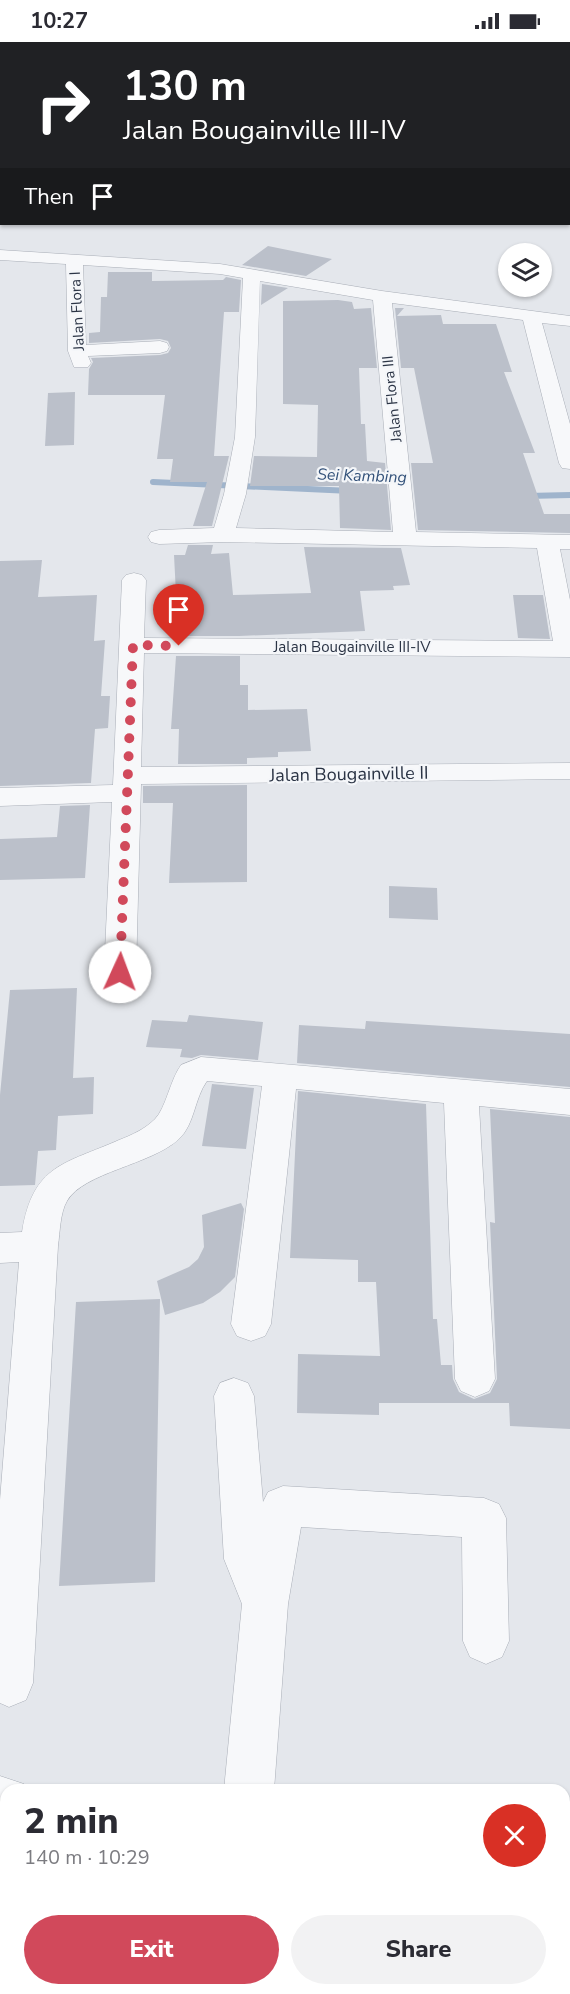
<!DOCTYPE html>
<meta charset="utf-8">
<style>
body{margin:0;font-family:"Nunito Sans",sans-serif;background:#f2f2f3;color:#2b2b33;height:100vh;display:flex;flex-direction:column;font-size:22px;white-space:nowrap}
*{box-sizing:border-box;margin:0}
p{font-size:20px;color:#7c7c81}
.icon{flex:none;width:33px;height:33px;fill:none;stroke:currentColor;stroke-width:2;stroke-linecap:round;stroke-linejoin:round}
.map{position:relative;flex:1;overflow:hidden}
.drawer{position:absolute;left:0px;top:1742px;width:570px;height:212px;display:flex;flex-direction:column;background:#fff;border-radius:18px 18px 0 0;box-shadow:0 2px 4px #0004}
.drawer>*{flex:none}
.top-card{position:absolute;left:0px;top:0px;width:570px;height:183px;box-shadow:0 2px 4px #0004;background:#202124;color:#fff;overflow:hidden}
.controls{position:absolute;left:498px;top:201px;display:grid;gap:12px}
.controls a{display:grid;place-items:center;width:54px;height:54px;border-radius:50%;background:#fff;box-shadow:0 2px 4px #0004;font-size:30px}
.pin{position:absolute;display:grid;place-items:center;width:51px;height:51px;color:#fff;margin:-62px -26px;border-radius:50% 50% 50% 0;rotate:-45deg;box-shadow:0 0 6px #0007}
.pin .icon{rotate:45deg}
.me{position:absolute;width:66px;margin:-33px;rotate:2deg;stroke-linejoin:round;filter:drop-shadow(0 0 4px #0008)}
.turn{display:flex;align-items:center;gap:21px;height:126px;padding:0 24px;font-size:27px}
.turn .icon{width:78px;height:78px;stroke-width:2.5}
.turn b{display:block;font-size:42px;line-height:51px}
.then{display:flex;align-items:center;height:57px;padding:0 24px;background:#0003;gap:12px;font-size:22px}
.round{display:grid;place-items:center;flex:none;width:63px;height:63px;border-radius:32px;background:#f2f2f3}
.head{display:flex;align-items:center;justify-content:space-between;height:102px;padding:0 24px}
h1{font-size:36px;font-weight:800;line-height:45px}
.button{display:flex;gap:12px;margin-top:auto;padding:12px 24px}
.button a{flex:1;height:69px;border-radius:36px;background:#d1495b;color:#fff;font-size:24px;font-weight:800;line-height:69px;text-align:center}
.button a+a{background:#f2f2f3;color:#2b2b33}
.status{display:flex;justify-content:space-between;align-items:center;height:42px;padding:0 30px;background:#fff;direction:ltr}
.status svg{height:16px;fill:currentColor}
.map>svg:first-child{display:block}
</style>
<div class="status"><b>10:27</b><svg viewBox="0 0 49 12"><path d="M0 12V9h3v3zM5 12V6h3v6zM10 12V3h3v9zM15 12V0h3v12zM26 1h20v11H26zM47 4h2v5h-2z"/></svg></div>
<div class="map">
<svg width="570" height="1952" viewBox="0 0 570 1952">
<rect width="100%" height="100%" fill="#e4e7ec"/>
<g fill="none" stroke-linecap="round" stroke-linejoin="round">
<path stroke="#9fb4cc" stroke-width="6" d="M153,440l198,9
M527,454l43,-1"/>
</g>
<path fill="#bbc0ca" d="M268,204l64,13 -26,17 -64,-11z
M108,230h44v9l71,-1 3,-3 15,3 -2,32h-15l-10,144h15l-17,70h-19l14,-44h-37l3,-23h-16l8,-64h-77l1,-26 4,-7 -2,-4 69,-3 8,-2 3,-5 -3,-7 -8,-2 -71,4v-10l11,-1 1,-35h6z
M262,242l26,4 -27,17z
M338,258l14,2 2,7 17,-1 6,60h-18l2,56h4l2,37 18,2 6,67 -51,-2 -1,-42h-89l4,-30 63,1 1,-52 -35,-1v-103z
M395,266h9l-7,8 44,-1 2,9h53l16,48h-8l31,81h-12l21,61h26v19l-152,-3 -7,-67h22l-19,-95h-13z
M75,350l-1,53 -29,1 3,-53z
M188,503h25l-2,9 18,-1 4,42 78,-2 -7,-46 97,1 9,37 -17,1 1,4 -34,1 5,40 -126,5h-63l2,-42h-2l-2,-39h11z
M42,518l-4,37 59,-2 -3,46 11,-1 -4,56h9l-2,32 -13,1 -4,54 -91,3v-225z
M513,553h30l7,44 -32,-1z
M176,614h64v29h8v25l59,-1 4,42 -33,1v5l-31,1v6h-69l1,-35h-8z
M247,743v97l-78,1 4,-80h-30v-17z
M90,763l-5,73 -85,2v-41l57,-2 3,-31z
M389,844l48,2 1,32 -49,-2z
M77,946l-4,90 21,-1 -1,37 -35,2 -2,34 -18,1 -3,34 -35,1v-91l10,-105z
M189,973l74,7 -5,38 -57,-5 -9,3 -12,-1 2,-8 -36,-2 6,-27 35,2z
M366,979l204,13v53l-273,-24 2,-38 66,4z
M212,1042l42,4 -8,61 -44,-3z
M298,1049l128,13 7,215h4l4,46h11l1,14 6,13 15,7 16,-6 7,-14 -7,-157 5,1 -5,-114 80,8v312l-60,-3 -1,-23h-130v12l-82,-2 1,-59 82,2 -4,-74h-18v-22l-68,-2z
M241,1161l3,6 -9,68 -15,15 -17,11 -38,12 -8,-34 32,-14 9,-8 6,-12 -2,-32z
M160,1257l-5,283 -96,4 17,-284z"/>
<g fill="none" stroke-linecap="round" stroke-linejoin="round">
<g stroke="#a9aeb7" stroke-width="1">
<path id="minor" d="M0,16h2v8h-2z
M568,40h2v8h-2z
M0,208l220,14 162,27 188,25v10l-28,-3 28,101v45l-8,-1 -3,-5 -36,-143 -131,-17 24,229 154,3v14h-10l10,51v57l-426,-4 -3,114 429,-4v16l-429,5 -5,188 -5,8 -11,3 -11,-3 -5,-8 8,-170 -112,4v-18l113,-3 9,-205 4,-5 8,-2 8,2 4,5 -2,58 409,3 -16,-93 -314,-6 -64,2 -8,-2 -3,-5 3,-5 8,-2 55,-2 10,-34 11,-57 8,-159 -23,-4 -137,-9 3,80 74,-4 7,2 2,4 -2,4 -7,2 -72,3 3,7 -3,4h-14l-6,-16 -2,-87 -66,-4zM260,239l113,19 20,232 -157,-4 10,-34 9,-57z
M201,1015l369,32v26l-91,-9 16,273 -6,12 -14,6 -14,-6 -6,-12 -11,-276 -148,-14 -25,235 -6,12 -14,5 -14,-5 -6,-12 31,-238 -55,-5c-13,18 -12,43 -28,58 -28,26 -95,33 -112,62 -7,12 -7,31 -9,45l-25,437 -7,17 -17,7 -9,-4v-203l19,-238 -19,1v-30l22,-1c11,-68 43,-68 97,-92 13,-5 26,-11 36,-21 11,-11 15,-39 26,-54z
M234,1336l14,5 6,13 9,106 5,-10 15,-6 201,12 15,6 7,14 3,123 -7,16 -16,7 -16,-7 -7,-16 -1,-104 -161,-10 -13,77 -14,186h-50l18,-186 -18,-45 -10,-163 6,-13z
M0,1734l24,8 2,6h-20v37l-6,-1z
M564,1773l6,1v50l-6,-1z"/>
</g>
<use href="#minor" fill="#f7f8fa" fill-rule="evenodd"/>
</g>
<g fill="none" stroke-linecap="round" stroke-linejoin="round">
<path stroke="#d1495b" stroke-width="10" stroke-dasharray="0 18" d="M120,930l13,-327 46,1"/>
</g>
<g text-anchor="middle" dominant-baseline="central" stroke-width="4.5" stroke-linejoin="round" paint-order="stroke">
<g font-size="15" fill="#2b3445" stroke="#f4f6f9">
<text transform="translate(77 269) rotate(-93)">Jalan Flora I</text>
<text transform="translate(392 357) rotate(-96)">Jalan Flora III</text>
<text x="352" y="605">Jalan Bougainville III-IV</text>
</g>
<g font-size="16" font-style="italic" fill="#34527a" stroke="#f4f6f9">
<text transform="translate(362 434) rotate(2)">Sei Kambing</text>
</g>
<g font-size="18" fill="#2b3445" stroke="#f4f6f9">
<text transform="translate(349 732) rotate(-1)">Jalan Bougainville II</text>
</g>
</g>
</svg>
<div class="controls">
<a><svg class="icon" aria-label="layers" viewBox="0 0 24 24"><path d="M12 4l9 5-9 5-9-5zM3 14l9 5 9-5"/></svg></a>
</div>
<div class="pin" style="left:179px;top:604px;background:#d93025"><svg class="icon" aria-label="arrive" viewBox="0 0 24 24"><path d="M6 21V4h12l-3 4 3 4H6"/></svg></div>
<svg class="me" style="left:120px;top:930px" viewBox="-20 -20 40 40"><circle r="19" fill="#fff"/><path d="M0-13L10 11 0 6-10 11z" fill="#d1495b"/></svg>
<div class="top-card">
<div class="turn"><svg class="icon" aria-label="right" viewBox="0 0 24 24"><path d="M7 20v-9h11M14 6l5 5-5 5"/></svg><div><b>130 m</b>Jalan Bougainville III-IV</div></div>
<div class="then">Then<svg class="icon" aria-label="arrive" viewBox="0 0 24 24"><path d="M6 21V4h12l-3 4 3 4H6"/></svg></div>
</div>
<section class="drawer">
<div class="head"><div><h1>2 min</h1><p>140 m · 10:29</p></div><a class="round" style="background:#d93025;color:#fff"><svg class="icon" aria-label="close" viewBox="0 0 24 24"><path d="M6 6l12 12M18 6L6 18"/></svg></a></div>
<div class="button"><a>Exit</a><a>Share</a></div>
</section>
</div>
